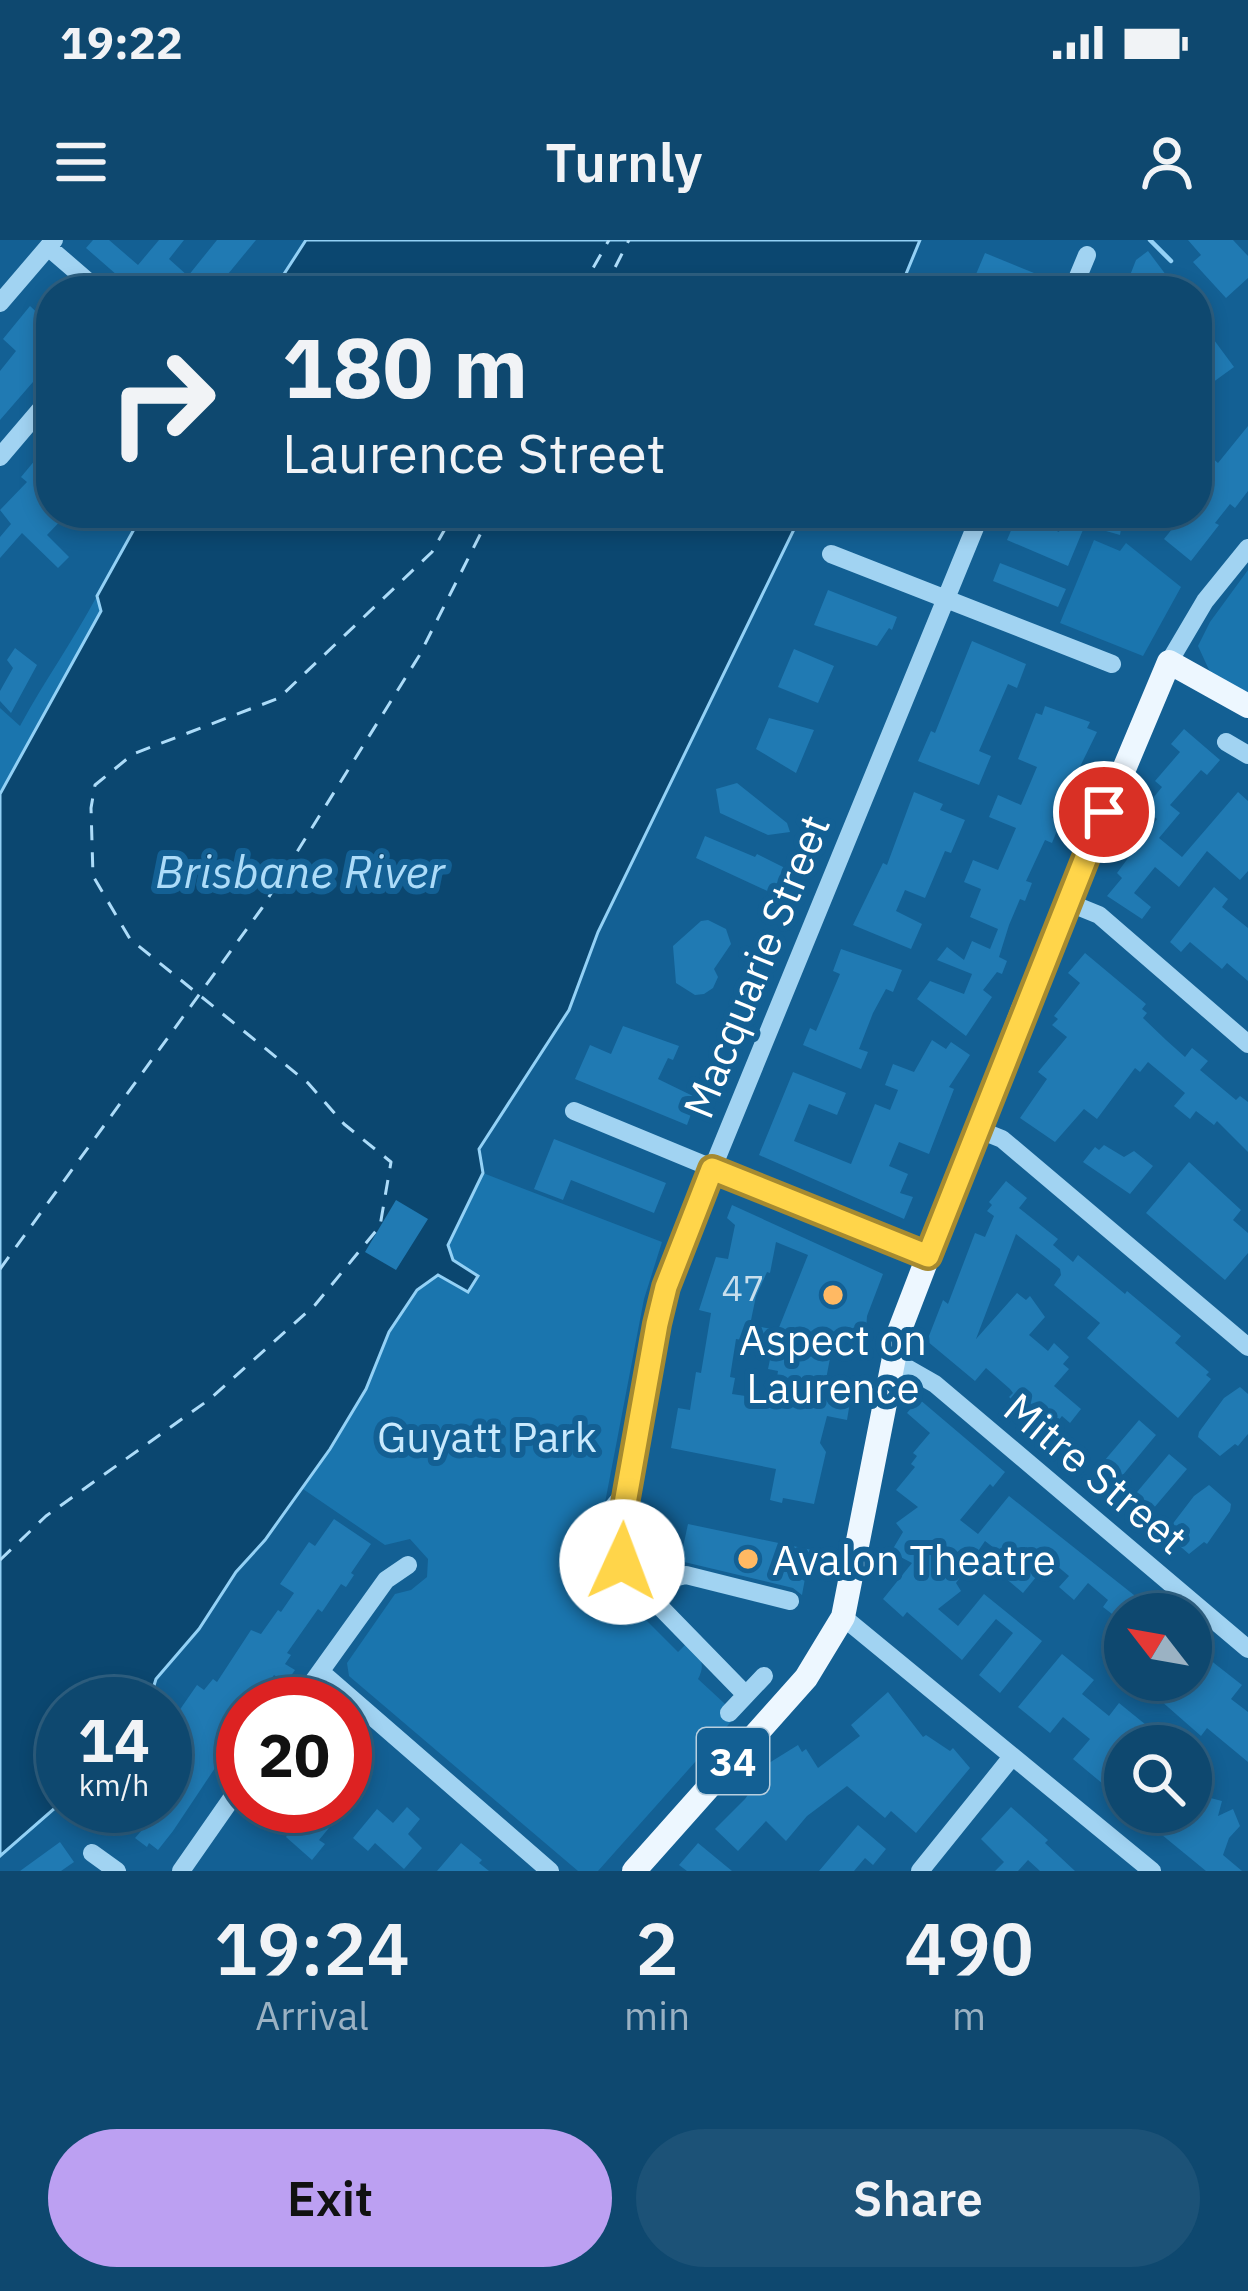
<!DOCTYPE html>
<style>
body{margin:0;font-family:"IBM Plex Sans",sans-serif;background:#1c5277;color:#f1f3f6;height:100vh;display:flex;flex-direction:column;font-size:45px;white-space:nowrap}
*{box-sizing:border-box;margin:0}
p{font-size:39px;color:#9bb2c3}
.icon{flex:none;width:66px;height:66px;fill:none;stroke:currentColor;stroke-width:2;stroke-linecap:round;stroke-linejoin:round}
.map{position:relative;height:1631px;overflow:hidden}
.drawer{display:flex;flex-direction:column;background:#0e486f;flex:1}
.drawer>*{flex:none}
.guide{position:absolute;left:36px;top:36px;width:1176px;height:252px;border-radius:48px;box-shadow:0 6px 18px #0003,0 0 0 3px #2e6082;background:#0e486f;color:#f1f3f6;overflow:hidden}
.needle{width:78px;rotate:301deg}
.controls{position:absolute;left:1104px;top:1353px;display:grid;gap:24px}
.controls a{display:grid;place-items:center;width:108px;height:108px;border-radius:50%;background:#0e486f;box-shadow:0 6px 18px #0003,0 0 0 3px #2e6082;font-size:60px}
.speed{position:absolute;left:36px;top:1437px;display:flex;gap:24px;font-size:60px;font-weight:700;text-align:center}
.speed>*{display:grid;place-content:center;width:156px;height:156px;border-radius:50%;background:#0e486f;box-shadow:0 6px 18px #0003,0 0 0 3px #2e6082;line-height:1}
.speed small{font-size:30px;font-weight:400}
.speed .limit{border:18px solid #d22;background:#fff;color:#111}
.pin{position:absolute;display:grid;place-items:center;width:102px;height:102px;color:#fff;margin:-51px;border:6px solid #fff;border-radius:50%;box-shadow:0 3px 12px #0007}
.me{position:absolute;width:132px;margin:-66px;rotate:2deg;stroke-linejoin:round;filter:drop-shadow(0 0 9px #0008)}
.turn{display:flex;align-items:center;gap:42px;height:252px;padding:0 48px;font-size:54px}
.turn .icon{width:156px;height:156px;stroke-width:2.5}
.turn b{display:block;font-size:84px;line-height:102px}
.eta{display:flex;justify-content:space-evenly;align-items:center;height:204px;text-align:center}
.eta b{font-size:72px;font-weight:600;line-height:84px}
.action{display:flex;gap:24px;margin-top:auto;padding:24px 48px}
.action a{flex:1;height:138px;border-radius:72px;background:#bca0f2;color:#111;font-size:48px;font-weight:600;line-height:138px;text-align:center}
.action a+a{background:#1c5277;color:#f1f3f6}
.status{display:flex;justify-content:space-between;align-items:center;height:84px;padding:0 60px;background:#0e486f;direction:ltr}
.status svg{height:33px;fill:currentColor}
header{display:flex;justify-content:space-between;align-items:center;height:156px;padding:0 48px;background:#0e486f;font-size:54px;font-weight:600}
.map>svg:first-child{display:block}
</style>
<div class="status"><b>19:22</b><svg viewBox="0 0 49 12"><path d="M0 12V9h3v3zM5 12V6h3v6zM10 12V3h3v9zM15 12V0h3v12zM26 1h20v11H26zM47 4h2v5h-2z"/></svg></div>
<header><svg class="icon" aria-label="menu" viewBox="0 0 24 24"><path d="M4 6h16M4 12h16M4 18h16"/></svg>Turnly<svg class="icon" aria-label="person" viewBox="0 0 24 24"><circle cx="12" cy="8" r="4"/><path d="M4 21q1-7 8-7t8 7"/></svg></header>
<div class="map">
<svg width="1248" height="1631" viewBox="0 0 1248 1631">
<rect width="100%" height="100%" fill="#136094"/>
<path fill="#1a75ae" d="M1094,300l26,11 6,-8 55,44 -38,69 -83,-33z
M1248,330v124l-38,-22 -12,-26 12,-24z
M97,356l4,15 -101,183v-86l20,18c25,-46 53,-85 77,-130z
M483,933l179,69 -18,57 -40,209 -26,37 11,17 23,6 24,24 -9,9 51,51 9,-9c12,13 20,19 11,36l39,36 -139,156h-20l-229,-195 -2,-13 48,-69 16,-4 16,-13 1,-18 -18,-20 -25,6 -85,-58c18,-23 36,-45 50,-70 21,-34 50,-131 89,-142 11,-3 27,0 38,1l-24,-16 -5,-15z"/>
<path fill="#0b4770" stroke="#93d1f6" stroke-width="3" d="M306,0h614l-21,51h-626z
M143,273h659l-204,419 -29,78 -90,139 4,24 -35,72 5,15 25,16 -10,16 -30,-17 -21,15 -28,42 -23,57 -36,60 -65,91 -29,32 -37,57 -43,50 -4,13 -17,12h-72v97l-63,55v-1062l101,-183 -4,-15z"/>
<g fill="none" stroke-linecap="round" stroke-linejoin="round">
<path stroke="#93d1f6" stroke-width="4.5" d="M1150,0l21,21"/>
<path stroke="#addcf9" stroke-width="3" stroke-dasharray="15 12" stroke-linecap="butt" d="M580,51l29,-51
M603,51l26,-51
M0,1029l262,-361 157,-252 72,-143
M0,1320l46,-44 164,-117 105,-94 65,-79 11,-64 -47,-38 -36,-41 -178,-144 -37,-63 -2,-68 4,-23 38,-31 146,-56 153,-146 22,-39"/>
</g>
<path fill="#207ab3" fill-rule="evenodd" d="M93,0h16l29,25 21,-25h25l-15,19 19,17 29,-36h39l-42,51h-96l7,-9 -39,-34z
M1188,0h45l15,16v22l-22,20 -33,-36 8,-7z
M1148,11l30,40h-68l7,-18 12,5 7,-18z
M985,13l54,22 -6,16h-78l6,-17 13,5z
M30,66l13,12 8,-9v42l-18,19 6,5 -39,45v-49l16,-20 -13,-12z
M1197,77l37,50 -29,21 -8,-11z
M1248,186v65l-13,17 -5,-4 -15,19 4,2 -28,36 -27,-22 21,-26h12v-55l8,6 6,-7 7,6z
M51,201v72h17l-21,22 22,22 -11,11 -36,-35 -22,25v-21l11,-13 -11,-14 27,-28 -6,-5z
M1063,273h61l-4,22 -35,-10 -17,41 -61,-26 11,-26 41,18z
M1000,323l66,26 -8,18 -65,-26z
M828,350l69,27 -5,13 -3,-2 -12,18 -63,-21z
M972,401l54,23 -9,24 -9,-4 -29,67 12,5 -12,29 -61,-24 13,-30 4,2z
M15,408l22,17 -26,48 -11,-12v-10l13,-23 -6,-8z
M794,409l40,17 -16,37 -40,-16z
M1045,466l45,16 -3,6 10,4 -23,47 -8,-1 -14,40 9,3 -9,22 -7,-3 -19,41 6,2 -7,18 -5,-2 -11,26 -10,32 8,4 -5,13 -5,-2 -14,18 9,7 -26,39 -49,-37 13,-18 34,13 8,-20 -35,-14 10,-13 17,13 8,-19 18,8 8,-20 -28,-12 11,-28 -17,-7 9,-22 25,10 18,-42 -27,-11 9,-22 23,10 16,-38 -19,-8 18,-46 6,2z
M769,478l45,12 -18,43 -40,-24z
M1184,489l36,31 -13,15 -6,-5 -31,35 10,8 -21,25 23,19 56,-65 10,9v70l-8,9 -33,-29 -28,36 -24,-20 -21,26 17,14 -9,12 -35,-23 15,-18 -5,-5 40,-54 -13,-10 18,-22 -7,-6 25,-29 -9,-8z
M737,543l50,40 3,9 -22,3 -48,-22 -4,-24z
M914,552l29,12 -3,6 25,10 -14,33 -6,-2 -20,47 -20,-8 -9,21 26,13 -11,25 -58,-24 30,-62 4,2z
M705,596l50,21 2,-3 30,15 -11,26 -80,-37z
M1214,647l14,12 -6,8 26,21v53l-21,-18 -5,6 -32,-27 -9,10 -11,-10z
M708,680l18,9 5,15 -17,25 4,8 -5,11 -9,6 -9,1 -19,-12 -3,-37 28,-25z
M841,709l61,21 -9,22 -7,-3 -13,24 -14,36 9,3 -7,17 -58,-24 7,-17 6,3 24,-57 -7,-3z
M1085,713l61,51 -4,5 5,4 -4,5 23,22 19,17 7,-9 16,13 -8,9 36,30 4,-4 8,6v50l-31,-31 -3,4 -18,-14 -6,8 -16,-13 11,-13 -37,-31 -8,10 -5,-4 -38,51 -13,-10 -29,33 -35,-24 27,-39 -9,-7 29,-35 -15,-12 6,-6 -4,-3 26,-33 -12,-10z
M623,786l56,20 -6,14 -5,-2 -10,21 39,19 -10,27 -112,-46 15,-34 21,9z
M932,800l14,9 5,-7 19,13 -21,32 5,2 -25,65 -30,-12 -10,24 19,8 -8,19 13,4 -9,22 -145,-64 34,-83 53,21 -9,22 -28,-11 -15,37 57,23 24,-60 15,6 8,-20 -13,-5 8,-21 21,8z
M554,899l112,44 -12,30 -83,-33 -8,20 -29,-11z
M1104,905l20,12 10,-6 19,15 -23,28 -47,-32 12,-15 4,3z
M1189,922l52,48 -8,10 15,13v20l-23,27 -79,-67z
M1006,941l21,17 -8,10 39,31 -5,6 20,17 5,-7 47,39 2,-3 54,45 -6,7 34,29 -3,3 5,4 -33,39 -91,-80 13,-15 -46,-38 7,-10 -1,-6 -44,-35 -40,105 41,-46 9,7 4,-4 15,21 -16,18 19,16 6,-8 15,14 -6,7 6,5 -15,17 27,23 -11,14 -8,-7 -14,17 -39,-36 4,-4 -3,-4 -24,-21 -11,13 -48,-40 16,-41 5,4 27,-71 10,4 9,-21 -7,-5 5,-6 -3,-3z
M396,960l32,19 -32,51 -31,-18z
M732,965l151,69 -16,42 -2,29 -31,-8 -10,53 27,6 -4,24 -20,-4 -7,27 6,9 -12,52 -31,-6 -1,5 -12,-3 6,-31 -105,-21 7,-40 12,2 6,-38 5,1 10,-60 -12,-3 17,-53 12,2 7,-34 -8,-7zM776,1002l32,13 -30,75 -28,-5 6,-29 11,-24 3,1zM736,1099l37,6 -5,24 10,2 -5,29 -41,-6 3,-16 -5,-1z
M1240,1147l8,7v40l-10,12 -3,-2 -15,12 -22,-19 1,-5 25,-34z
M919,1159l86,73 -12,15 -3,-3 -30,36 18,14 31,-38 130,103 -5,7 10,8h-19v10l-22,-17 5,-7 -20,-17 -14,17 -15,-13 10,-11 -19,-16 -27,33 -20,-17 14,-22 -10,4 -22,-17 -29,42 5,8 -23,18 20,17 26,-32 58,47 -42,52 -21,-18 34,-42 -17,-14 -34,41 -55,-48 -4,5 -20,-18 29,-36 -21,-11 12,-20 -7,-9 22,-16 -22,-17 19,-23 -4,-3 6,-8 -4,-3 17,-20 -23,-20z
M1139,1180l17,15 -39,47 -18,-15z
M1169,1214l18,15 -40,47 -15,-18z
M1209,1245l22,19 -1,7 -23,33 -3,-2 -15,12 -22,-19 1,-5 26,-34z
M334,1279l37,25 -20,29 3,2 -8,12 -5,-3 -19,28 -4,-3 -31,44 4,2 -6,9 10,6 -9,13 -12,-8 -14,21 12,8h-29v22l-70,105 -15,19 -9,-7 -2,4 -12,-9 7,-8 -9,-7 20,-17h12v-75l32,-46 7,5 9,-11 4,3 34,-52 10,4 17,-24 3,2 13,-19 -14,-9 29,-42 6,4z
M688,1284l124,26 1,15 -2,9 -5,-1 -4,22 -9,-7 -113,-27z
M1191,1405l51,40 -11,14 17,13v50l-41,-34 -6,8 -57,-50 5,-6h42z
M1062,1414l32,26 -12,14 27,22 10,-13 53,43h-47v24l-16,19 -36,-30 17,-20 -27,-22 -13,16 -32,-26z
M888,1452l35,45 3,-2 24,16 3,-3 17,20 -54,65 -25,-22 -6,7 -38,-32 -40,30 -21,25 -20,-20 -28,30 -23,-22 30,-30 9,-13 -4,-4 19,-19 29,-18 4,7 4,-3 12,19 42,-32 -9,-11z
M345,1497l15,13h7l6,12 -4,5 1,10 -12,13 -13,-11z
M1191,1524l18,14 -14,16 27,7 -4,15 15,-7 7,17 -11,12 -6,17 19,16h-36l-72,-59h57z
M279,1566h68l-28,34 6,4 -13,16 -26,-23 11,-16z
M407,1567l13,12 -12,15 14,14 -18,21 -29,-26 -7,8 -15,-13 24,-29 16,14z
M1011,1567l37,33 -3,3 30,28h-35l-12,-11 -10,11h-23l9,-9 -23,-23z
M858,1585l28,24 -13,16 -8,-7 -11,13h-35z
M60,1602l14,20 -13,9h-41z
M461,1603l21,17 -3,3 10,8h-52z
M698,1603l34,28h-45l-8,-6z"/>
<g fill="none" stroke-linecap="round" stroke-linejoin="round">
<path stroke="#a1d3f2" stroke-width="18" d="M48,7l51,44
M1072,51l15,-36
M0,63l54,-63
M0,217l51,-60
M831,314l281,110
M1169,422l36,-61 43,-53
M1226,502l22,13
M1067,662l32,13 149,129
M574,871l353,146
M977,889l25,10 246,208
M893,1120l42,24 313,265
M621,1317h-26l-11,-15 40,-48
M650,1357l23,-19 13,-3 104,26
M843,1377l309,254
M321,1432l229,199
M746,1455l-117,-120 -9,-24 1,-25 36,-202 27,-86 297,-725
M297,1464l89,-124 22,-15
M729,1473l35,-37
M92,1613l25,18
M181,1631l62,-89
M920,1631l91,-113"/>
<path stroke="#edf7ff" stroke-width="24" d="M634,1631l172,-193 37,-61 56,-285 123,-320 147,-350 79,44"/>
</g>
<g fill="none" stroke-linecap="round" stroke-linejoin="round">
<g stroke="#a68a30" stroke-width="30">
<path id="route" d="M622,1322l-1,-36 36,-202 9,-37 46,-118 216,87 176,-444"/>
</g>
<use href="#route" stroke="#ffd54a" stroke-width="21"/>
</g>
<g fill="#ffb963" stroke="#136094" stroke-width="4.5">
<circle cx="833" cy="1055" r="12"/>
<circle cx="748" cy="1319" r="12"/>
</g>
<g text-anchor="middle" dominant-baseline="central" stroke-width="12" stroke-linejoin="round" paint-order="stroke">
<g font-size="36" fill="#c7deec">
<text x="743" y="1047">47</text>
</g>
<rect fill="#136094" stroke="#b8cfdf" stroke-width="3" x="697" y="1488" width="72" height="66" rx="9"/>
<g font-size="39" font-weight="bold" fill="#fff">
<text x="733" y="1521">34</text>
</g>
<g font-size="42" fill="#fff" stroke="#136094">
<text transform="translate(756 726) rotate(-68)">Macquarie Street</text>
<text transform="translate(1096 1233) rotate(40)">Mitre Street</text>
</g>
<g font-size="42" fill="#fff" stroke="#136094">
<text x="833" y="1099">Aspect on<tspan x="833" dy="48">Laurence</tspan></text>
<text x="772" y="1319" text-anchor="start">Avalon Theatre</text>
</g>
<g font-size="42" fill="#c9e9fd" stroke="#136094">
<text x="487" y="1196">Guyatt Park</text>
</g>
<g font-size="45" font-style="italic" fill="#addcf9" stroke="#136094">
<text x="300" y="631">Brisbane River</text>
</g>
</g>
</svg>
<div class="controls">
<a><svg class="needle" viewBox="-14 -14 28 28"><path d="M0-13l5 13h-10z" fill="#e53935"/><path d="M0 13l5-13h-10z" fill="#9bb2c3"/></svg></a>
<a><svg class="icon" aria-label="search" viewBox="0 0 24 24"><circle cx="10" cy="10" r="6"/><path d="M15 15l6 6"/></svg></a>
</div>
<div class="speed"><div>14<small>km/h</small></div><div class="limit">20</div></div>
<div class="pin" style="left:1104px;top:572px;background:#d93025"><svg class="icon" aria-label="arrive" viewBox="0 0 24 24"><path d="M6 21V4h12l-3 4 3 4H6"/></svg></div>
<svg class="me" style="left:622px;top:1322px" viewBox="-20 -20 40 40"><circle r="19" fill="#fff"/><path d="M0-13L10 11 0 6-10 11z" fill="#ffd54a"/></svg>
<div class="guide">
<div class="turn"><svg class="icon" aria-label="right" viewBox="0 0 24 24"><path d="M7 20v-9h11M14 6l5 5-5 5"/></svg><div><b>180 m</b>Laurence Street</div></div>
</div>
</div>
<section class="drawer">
<div class="eta">
<div><b>19:24</b><p>Arrival</p></div>
<div><b>2</b><p>min</p></div>
<div><b>490</b><p>m</p></div>
</div>
<div class="action"><a>Exit</a><a>Share</a></div>
</section>
